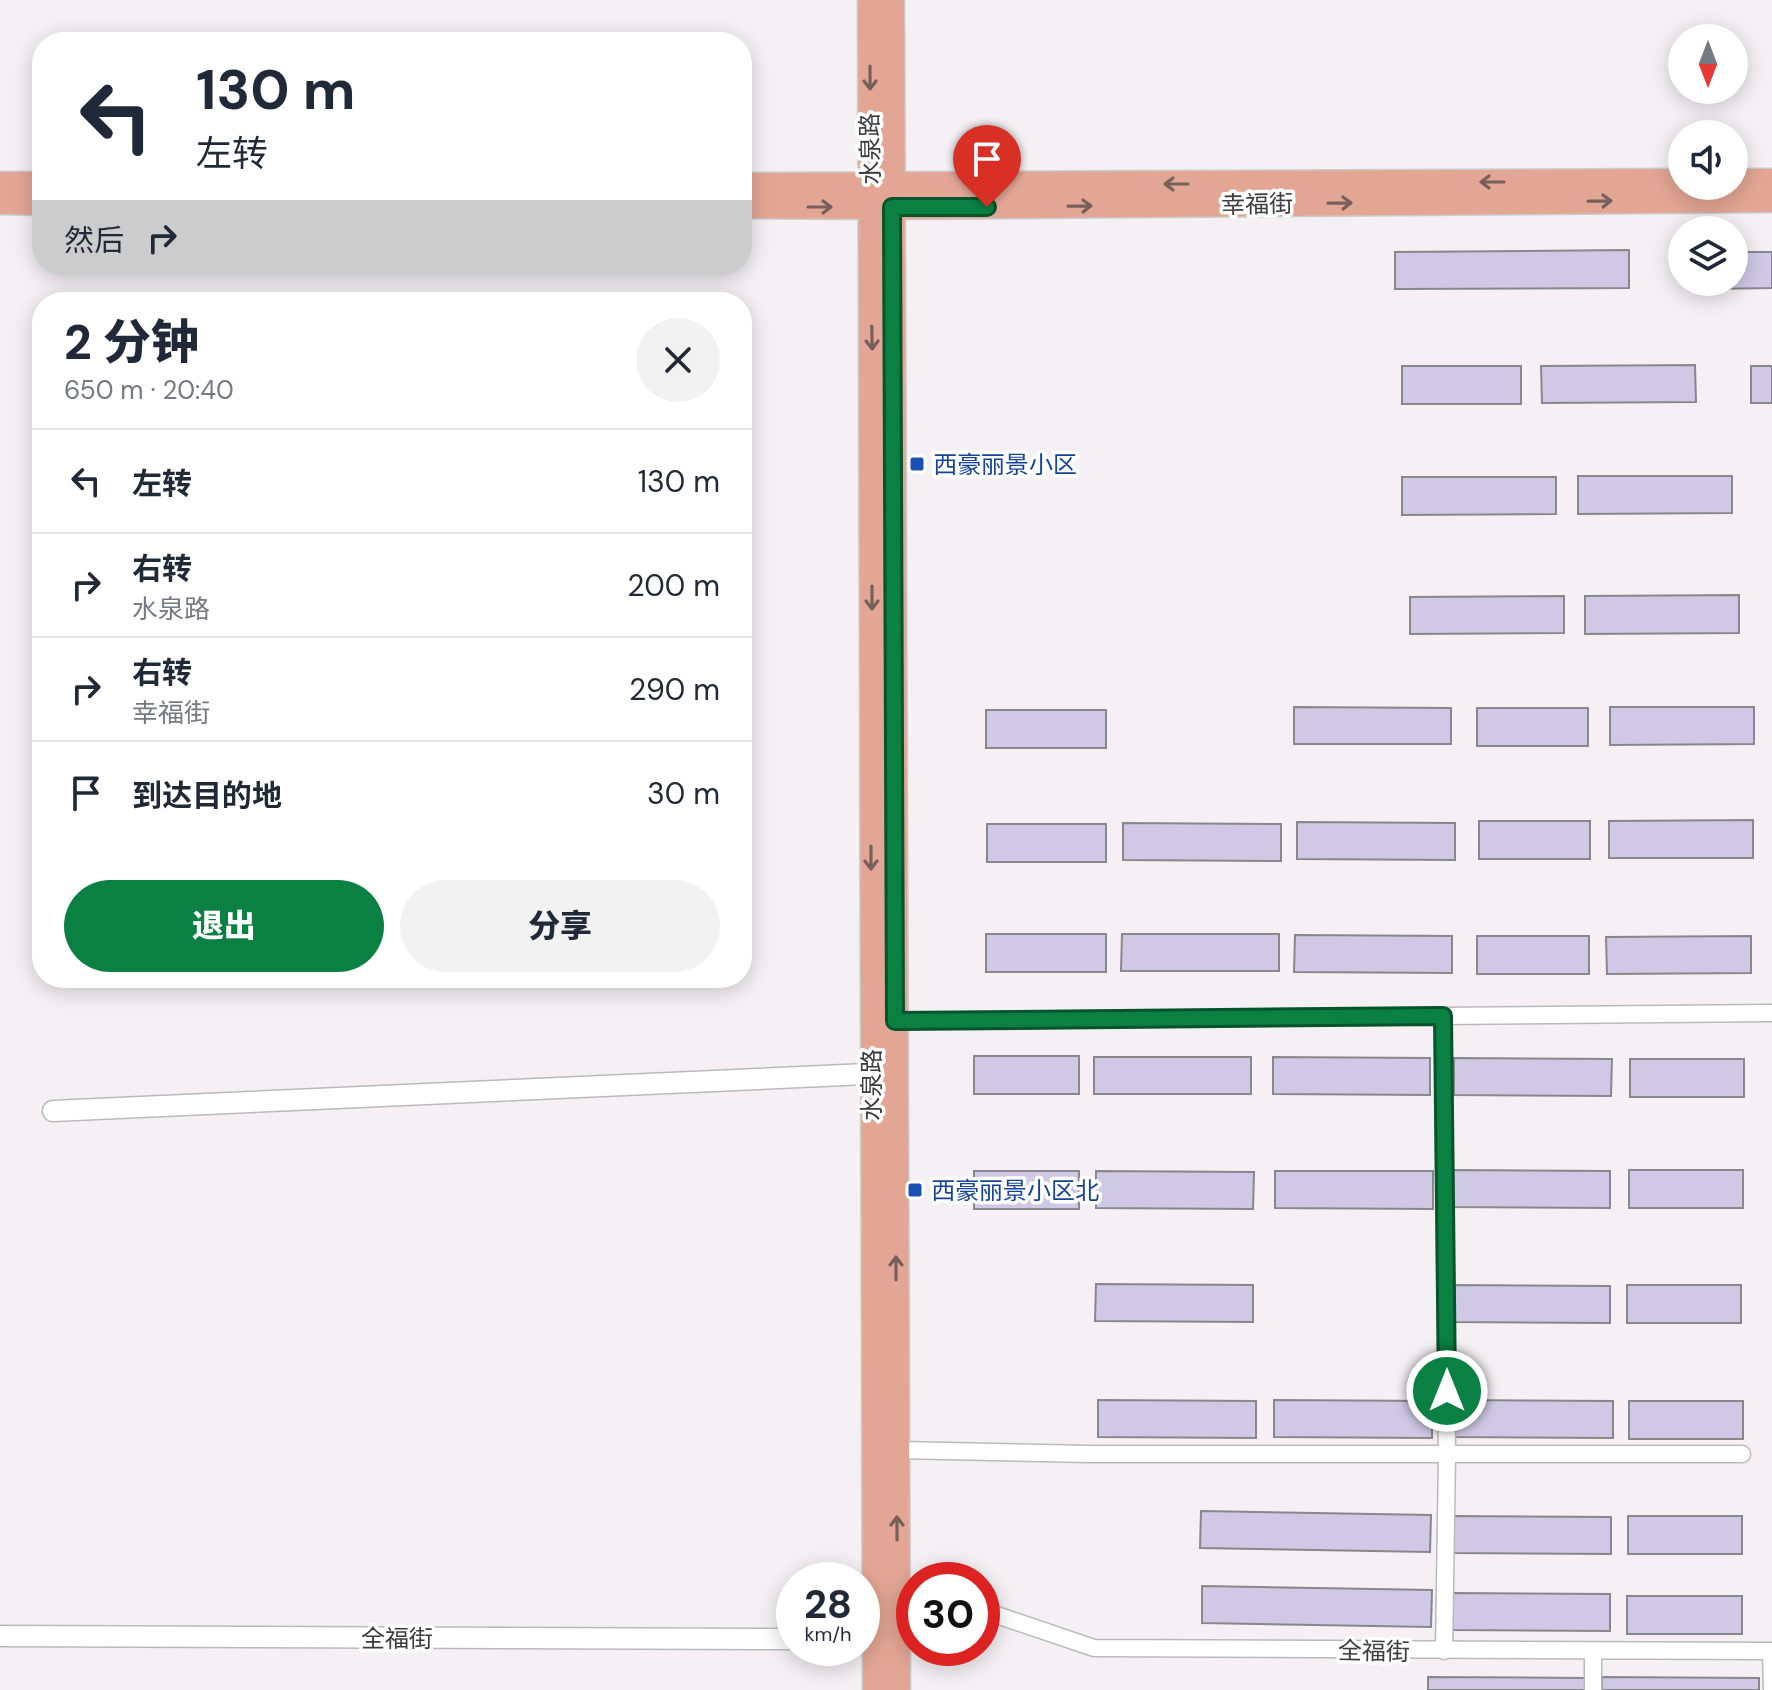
<!DOCTYPE html>
<html lang="zh">
<meta charset="utf-8">
<style>
body{margin:0;font-family:"DM Sans","Noto Sans SC",sans-serif;background:#f2f2f3;color:#1f2937;height:100vh;display:flex;flex-direction:column;font-size:30px;white-space:nowrap}
*{box-sizing:border-box;margin:0}
p{font-size:26px;color:#747a83}
.icon{flex:none;width:44px;height:44px;fill:none;stroke:currentColor;stroke-width:2;stroke-linecap:round;stroke-linejoin:round}
.map{position:relative;flex:1;overflow:hidden}
.drawer{position:absolute;left:32px;top:292px;width:720px;height:696px;display:flex;flex-direction:column;background:#fff;border-radius:32px;box-shadow:0 4px 20px #0003}
.drawer>*{flex:none}
.banner{position:absolute;left:32px;top:32px;width:720px;height:244px;border-radius:32px;box-shadow:0 4px 20px #0003;background:#fff;color:#1f2937;overflow:hidden}
.needle{width:52px;rotate:180deg}
.tools{position:absolute;left:1668px;top:24px;display:grid;gap:16px}
.tools a{display:grid;place-items:center;width:80px;height:80px;border-radius:50%;background:#fff;box-shadow:0 4px 20px #0003;font-size:40px}
.speed{position:absolute;left:776px;top:1562px;display:flex;gap:16px;font-size:40px;font-weight:700;text-align:center}
.speed>*{display:grid;place-content:center;width:104px;height:104px;border-radius:50%;background:#fff;box-shadow:0 4px 20px #0003;line-height:1}
.speed small{font-size:20px;font-weight:400}
.speed .limit{border:12px solid #d22;background:#fff;color:#111}
.pin{position:absolute;display:grid;place-items:center;width:68px;height:68px;color:#fff;margin:-82px -34px;border-radius:50% 50% 50% 0;rotate:-45deg;box-shadow:0 0 8px #0007}
.pin .icon{rotate:45deg}
.me{position:absolute;width:88px;margin:-44px;rotate:0deg;stroke-linejoin:round;filter:drop-shadow(0 0 6px #0008)}
.turn{display:flex;align-items:center;gap:28px;height:168px;padding:0 32px;font-size:36px}
.turn .icon{width:104px;height:104px;stroke-width:2.5}
.turn b{display:block;font-size:56px;line-height:68px}
.then{display:flex;align-items:center;height:76px;padding:0 32px;background:#0003;gap:16px;font-size:30px}
.round{display:grid;place-items:center;flex:none;width:84px;height:84px;border-radius:42px;background:#f2f2f3}
.overview{display:flex;align-items:center;justify-content:space-between;height:136px;padding:0 32px}
h1{font-size:48px;font-weight:800;line-height:60px}
.cta{display:flex;gap:16px;margin-top:auto;padding:16px 32px}
.cta a{flex:1;height:92px;border-radius:48px;background:#0b8043;color:#fff;font-size:32px;font-weight:800;line-height:92px;text-align:center}
.cta a+a{background:#f2f2f3;color:#1f2937}
ul{padding:0;list-style:none}
li{display:flex;align-items:center;gap:24px;height:104px;padding:0 32px;border-top:2px solid #e0e1e3}
li div{flex:1}
li b{display:block;font-size:30px}
li em{font-style:normal}
.map>svg:first-child{display:block}
</style>
<div class="map">
<svg width="1772" height="1690" viewBox="0 0 1772 1690">
<rect width="100%" height="100%" fill="#f4f0f3"/>
<path fill="#d0c9e6" stroke="#88878b" stroke-width="2" d="M1629,250v38l-234,1v-37z
M1734,252h38v36l-68,1v-7h30z
M1695,365l1,37 -154,1 -1,-37z
M1402,366h119v38h-119z
M1751,366h21v37h-21z
M1578,476h154v37l-154,1z
M1402,477h154v37l-154,1z
M1739,595v38l-154,1v-38z
M1564,596v37l-154,1v-37z
M1294,707l157,1v36h-157z
M1610,707h144v37l-144,1z
M1477,708h111v38h-111z
M986,710h120v38h-120z
M1753,820v38h-144v-37z
M1479,821h111v38h-111z
M1297,822l158,1v37l-158,-1z
M1123,823l158,1v37l-158,-1z
M987,824h119v38h-119z
M986,934h120v38h-120z
M1122,934h157v37h-158z
M1295,935l157,1v37l-158,-1z
M1477,936h112v38h-112z
M1751,936v37l-144,1 -1,-37z
M974,1056h105v38h-105z
M1094,1057h157v37h-157z
M1273,1057l157,1v37l-157,-1z
M1454,1058l158,1 -1,37 -157,-1z
M1630,1059h114v38h-114z
M1453,1170l157,1v37l-158,-1z
M1629,1170h114v38h-114z
M974,1171h105v38h-105z
M1096,1171l158,1 -1,37 -157,-1z
M1275,1171h158v38l-158,-1z
M1096,1284l157,1v37l-158,-1z
M1453,1285l157,1v37l-158,-1z
M1627,1285h114v38h-114z
M1098,1400l158,1v37l-158,-1z
M1274,1400l158,1v37l-158,-1z
M1455,1400l158,1v37l-158,-1z
M1629,1401h114v38h-114z
M1201,1511l230,4 -1,37 -230,-4z
M1454,1516l157,1v37l-158,-1z
M1628,1516h114v38h-114z
M1202,1586l230,4 -1,37 -229,-4z
M1453,1593l157,1v37l-157,-1z
M1627,1596h115v38h-115z
M1428,1677l157,1v12h-157z
M1602,1677l157,1v12h-157z"/>
<g fill="none" stroke-linecap="round" stroke-linejoin="round">
<g stroke="#bcb9bc" stroke-width="19">
<path id="minor" d="M1443,1016l4,438 -3,197
M895,1021l877,-8
M897,1450l192,4h653
M982,1610l112,38 678,3
M1593,1651v39
M1771,1651l1,39"/>
</g>
<g stroke="#bcb9bc" stroke-width="23">
<path id="tertiary" d="M53,1111l835,-38
M0,1636l794,3"/>
</g>
<g stroke="#cdcccd" stroke-width="27">
<path id="primary" d="M870,0l5,1690
M892,0l6,1690
M1734,181h38
M0,184h42
M742,185l940,-4
M0,202l42,1
M742,206l150,1 880,-7"/>
</g>
<use href="#minor" stroke="#fff" stroke-width="16"/>
<use href="#tertiary" stroke="#fff" stroke-width="20"/>
<use href="#primary" stroke="#e3a694" stroke-width="24"/>
</g>
<defs><path id="oneway-shaft" d="M-6 0H5M1.5-3L5.5 0L1.5 3" fill="none" stroke-width="1.6" stroke-linecap="round" stroke-linejoin="round" transform="scale(2)"/></defs>
<g stroke="#77605b">
<use href="#oneway-shaft" transform="translate(870 78) rotate(90)"/>
<use href="#oneway-shaft" transform="translate(1492 182) rotate(180)"/>
<use href="#oneway-shaft" transform="translate(1176 184) rotate(180)"/>
<use href="#oneway-shaft" transform="translate(1600 201) rotate(-1)"/>
<use href="#oneway-shaft" transform="translate(1340 203) rotate(-1)"/>
<use href="#oneway-shaft" transform="translate(1080 206) rotate(-1)"/>
<use href="#oneway-shaft" transform="translate(820 207)"/>
<use href="#oneway-shaft" transform="translate(872 338) rotate(89)"/>
<use href="#oneway-shaft" transform="translate(872 598) rotate(90)"/>
<use href="#oneway-shaft" transform="translate(871 858) rotate(90)"/>
<use href="#oneway-shaft" transform="translate(896 1268) rotate(-90)"/>
<use href="#oneway-shaft" transform="translate(897 1528) rotate(-90)"/>
</g>
<g fill="none" stroke-linecap="round" stroke-linejoin="round">
<g stroke="#07532c" stroke-width="20">
<path id="route" d="M987,207h-95l3,814 548,-5 4,375"/>
</g>
<use href="#route" stroke="#0b8043" stroke-width="14"/>
</g>
<g fill="#1a4fb4" stroke="#fff" stroke-width="3">
<rect x="909" y="456" width="16" height="16" rx="4"/>
<rect x="907" y="1182" width="16" height="16" rx="4"/>
</g>
<g text-anchor="middle" dominant-baseline="central" stroke-width="7" stroke-linejoin="round" paint-order="stroke">
<g font-size="24" fill="#3d3b3d" stroke="#fff">
<text transform="translate(870 149) rotate(-91)">水泉路</text>
<text transform="translate(1257 204) rotate(-1)">幸福街</text>
<text transform="translate(871 1085) rotate(-90)">水泉路</text>
<text x="397" y="1638">全福街</text>
<text transform="translate(1374 1651) rotate(1)">全福街</text>
</g>
<g font-size="24" fill="#164399" stroke="#fff" text-anchor="start">
<text x="933" y="464">西豪丽景小区</text>
<text x="931" y="1190">西豪丽景小区北</text>
</g>
</g>
</svg>
<div class="tools">
<a><svg class="needle" viewBox="-14 -14 28 28"><path d="M0-13l5 13h-10z" fill="#e53935"/><path d="M0 13l5-13h-10z" fill="#747a83"/></svg></a>
<a><svg class="icon" aria-label="sound" viewBox="0 0 24 24"><path d="M4 9h4l5-4v14l-5-4H4zM17 9q2 3 0 6"/></svg></a>
<a><svg class="icon" aria-label="layers" viewBox="0 0 24 24"><path d="M12 4l9 5-9 5-9-5zM3 14l9 5 9-5"/></svg></a>
</div>
<div class="speed"><div>28<small>km/h</small></div><div class="limit">30</div></div>
<div class="pin" style="left:987px;top:207px;background:#d93025"><svg class="icon" aria-label="arrive" viewBox="0 0 24 24"><path d="M6 21V4h12l-3 4 3 4H6"/></svg></div>
<svg class="me" style="left:1447px;top:1391px" viewBox="-20 -20 40 40"><circle r="17" fill="#0b8043" stroke="#fff" stroke-width="3"/><path d="M0-11L8 9 0 5-8 9z" fill="#fff"/></svg>
<div class="banner">
<div class="turn"><svg class="icon" aria-label="left" viewBox="0 0 24 24"><path d="M17 20v-9H6M10 6l-5 5 5 5"/></svg><div><b>130 m</b>左转</div></div>
<div class="then">然后<svg class="icon" aria-label="right" viewBox="0 0 24 24"><path d="M7 20v-9h11M14 6l5 5-5 5"/></svg></div>
</div>
<section class="drawer">
<div class="overview"><div><h1>2 分钟</h1><p>650 m · 20:40</p></div><a class="round"><svg class="icon" aria-label="close" viewBox="0 0 24 24"><path d="M6 6l12 12M18 6L6 18"/></svg></a></div>
<ul>
<li><svg class="icon" aria-label="left" viewBox="0 0 24 24"><path d="M17 20v-9H6M10 6l-5 5 5 5"/></svg><div><b>左转</b></div><em>130 m</em></li>
<li><svg class="icon" aria-label="right" viewBox="0 0 24 24"><path d="M7 20v-9h11M14 6l5 5-5 5"/></svg><div><b>右转</b><p>水泉路</p></div><em>200 m</em></li>
<li><svg class="icon" aria-label="right" viewBox="0 0 24 24"><path d="M7 20v-9h11M14 6l5 5-5 5"/></svg><div><b>右转</b><p>幸福街</p></div><em>290 m</em></li>
<li><svg class="icon" aria-label="arrive" viewBox="0 0 24 24"><path d="M6 21V4h12l-3 4 3 4H6"/></svg><div><b>到达目的地</b></div><em>30 m</em></li>
</ul>
<div class="cta"><a>退出</a><a>分享</a></div>
</section>
</div>
